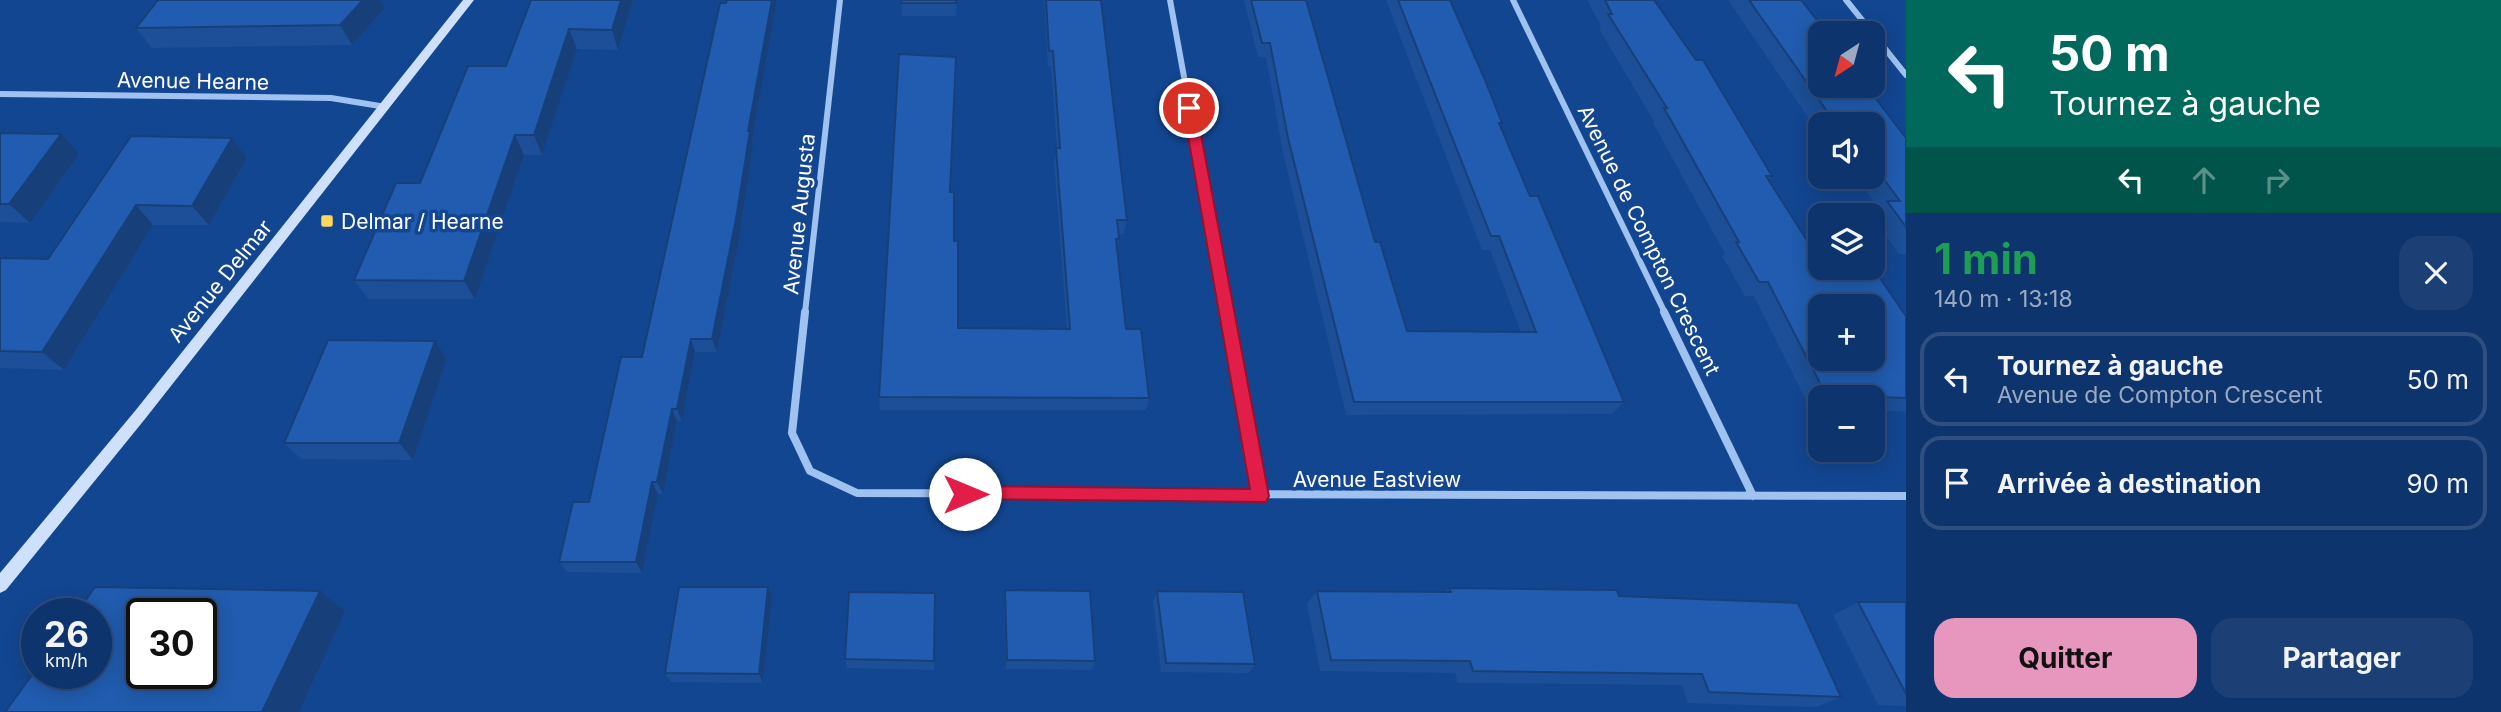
<!DOCTYPE html>
<html lang="fr">
<meta charset="utf-8">
<style>
body{margin:0;font-family:Inter,sans-serif;background:#1c3f75;color:#f1f3f6;height:100vh;display:flex;flex-direction:column;font-size:26px;white-space:nowrap}
*{box-sizing:border-box;margin:0}
p{font-size:23px;color:#9baac2}
.icon{flex:none;width:38px;height:38px;fill:none;stroke:currentColor;stroke-width:2;stroke-linecap:round;stroke-linejoin:round}
.map{position:relative;flex:1;overflow:hidden}
.panel{display:flex;flex-direction:column;background:#0e346d;width:595px}
.panel>*{flex:none}
.banner{background:#00695c;color:#fff;overflow:hidden}
.needle{width:46px;rotate:216deg}
.tools{position:absolute;left:1808px;top:21px;display:grid;gap:14px}
.tools a{display:grid;place-items:center;width:77px;height:77px;border-radius:14px;background:#0e346d;box-shadow:0 4px 18px #0003,0 0 0 2px #2e4f80;font-size:35px}
.speed{position:absolute;left:21px;top:598px;display:flex;gap:14px;font-size:35px;font-weight:700;text-align:center}
.speed>*{display:grid;place-content:center;width:91px;height:91px;border-radius:50%;background:#0e346d;box-shadow:0 4px 18px #0003,0 0 0 2px #2e4f80;line-height:1}
.speed small{font-size:18px;font-weight:400}
.speed .limit{border:4px solid #111;border-radius:10px;background:#fff;color:#111}
.pin{position:absolute;display:grid;place-items:center;width:60px;height:60px;color:#fff;margin:-30px;border:4px solid #fff;border-radius:50%;box-shadow:0 2px 7px #0007}
.me{position:absolute;width:77px;margin:-38px;rotate:90deg;stroke-linejoin:round;filter:drop-shadow(0 0 5px #0008)}
.turn{display:flex;align-items:center;gap:24px;height:147px;padding:0 28px;font-size:32px}
.turn .icon{width:91px;height:91px;stroke-width:2.5}
.turn b{display:block;font-size:49px;line-height:60px}
.lanes{display:flex;align-items:center;height:66px;padding:0 28px;background:#0003;justify-content:center;gap:35px;direction:ltr}
.lanes .off{opacity:.35}
.round{display:grid;place-items:center;flex:none;width:74px;height:74px;border-radius:21px;background:#1c3f75}
.overview{display:flex;align-items:center;justify-content:space-between;height:119px;padding:0 28px}
h1{font-size:42px;font-weight:700;line-height:52px;color:#1e9e55}
.cta{display:flex;gap:14px;margin-top:auto;padding:14px 28px}
.cta a{flex:1;height:80px;border-radius:21px;background:#e797bd;color:#111;font-size:28px;font-weight:700;line-height:80px;text-align:center}
.cta a+a{background:#1c3f75;color:#f1f3f6}
ul{padding:0;list-style:none}
li{display:flex;align-items:center;gap:21px;height:94px;margin:0 14px 10px;padding:0 14px;border:4px solid #2e4f80;border-radius:21px}
li div{flex:1}
li b{display:block;font-size:26px}
li em{font-style:normal}
main{display:flex;flex:1;min-height:0}
.map>svg:first-child{display:block}
</style>
<main>
<div class="map">
<svg width="1906" height="712" viewBox="0 0 1906 712">
<rect width="100%" height="100%" fill="#134691"/>
<g fill="none" stroke-linecap="round" stroke-linejoin="round">
<path stroke="#9fc2f1" stroke-width="6" d="M1170,0l57,313
M1513,0l152,313
M1846,0l60,75
M0,94l331,4 55,9
M805,313l35,-313"/>
<path stroke="#9fc2f1" stroke-width="8" d="M805,312l-13,121 18,38 47,22 1049,3
M1227,312l33,184
M1664,312l89,184"/>
<path fill="#cee0fc" fill-rule="evenodd" d="M463,0h11l-329,419 -139,171 -6,3v-20l135,-162z"/>
</g>
<path fill="#1c4f97" d="M158,0h222l5,8 -33,37 -200,3 -16,-20z
M531,0h102l-15,50 -41,-1 -35,106h-18l-49,144h-107l-14,-19 152,-214z
M727,0h50l-25,139 1,6 -13,88 -23,119h-22l-13,69h-5l-14,73h-5l-16,79 -75,-1 -8,-10 30,-60 53,-145z
M957,0l-1,16h-54l-1,-13z
M1044,0h57l26,220 -3,14h-6l1,5 -2,10 9,80 23,69 -3,12h-266l-1,-13 77,-340 -5,135 7,136 109,1 -13,-167 2,-14h1l-6,-82h-3z
M1244,0h62l69,242 32,89 114,1 -31,-82h-8l-96,-250h64l52,123 -2,4 30,69 94,206 -12,12 -266,1 -63,-262 -17,-96h-8z
M1587,0h67l118,176 -3,4 57,91 80,45v96l-34,-2v-13h-52v11h-10l-56,-112h-9l-23,-40 3,-2 -72,-131 1,-2 -55,-92 2,-3z
M1728,0h73l105,138v117l-1,-1h-6l-27,-37v-2l7,-6 -22,-32h15v-53h-52v11z
M0,133l79,21 -49,69 -30,-1z
M232,138l15,20 -38,67h-56l-89,145 -64,-2v-108l48,-1z
M435,341l12,18 -34,101 -112,-1 -17,-16z
M1449,588l170,8 222,101 -25,10 -128,-4 -6,-18 -224,-2 -3,-10 -135,-2 -13,-67 10,-13 127,1z
M1005,590l90,71 -3,9 -86,-1 -2,-69z
M1157,591l98,73 -6,9 -88,-1 -8,-71z
M772,597l-9,86 -92,-1 -6,-9z
M1858,602h48v104l-28,-1 -45,-90z
M936,603l-2,67 -87,-2 -2,-9z"/>
<path fill="#17407b" d="M363,0h17l5,8 -33,37 -12,-20z
M621,0h12l-15,50 -6,-20z
M772,0h5l-25,139 1,6 -13,88 -23,119 -5,-13 36,-208z
M569,29l8,20 -35,106 -8,-20z
M61,134l18,20 -49,69 -21,-19z
M515,135l9,20 -49,144 -11,-18z
M232,138l15,20 -38,67 -17,-19z
M136,205l17,20 -89,145 -22,-18z
M691,339l4,13 -13,69 -5,-12z
M435,341l12,18 -34,101 -14,-17z
M672,409l5,12 -14,73 -6,-12z
M652,482l6,12 -16,79 -6,-11z
M768,587l4,10 -9,86 -4,-9z
M320,591l25,20 -46,101h-37z"/>
<path fill="#215cb0" stroke="#17407b" stroke-width="2" fill-rule="evenodd" d="M158,0h205l-23,25 -204,3z
M531,0h90l-9,30 -43,-1 -35,106h-19l-51,146 -110,-1 42,-97h24l48,-117h38z
M727,0h45l-24,131h2l-14,88 -24,120h-21l-14,70h-5l-15,73h-5l-16,80h-77l14,-60h16l32,-145h21l78,-354h6z
M902,0h54v3h-55z
M1046,0h55l26,220h-10l2,19h-3l10,90h15l8,69 -270,-1 20,-343 57,3 -6,135h4v49h4v87l112,1 -14,-181h4l-7,-97h-4z
M1251,0h55l69,242h5l27,89 129,1 -37,-96h-8l-93,-236h52l35,80 17,43h-3l31,73h8l86,206h-270l-66,-264 -18,-95h-8z
M1605,0h49l42,60h7l69,116h-6l54,85v7h4l2,3h49l31,45v82l-80,-3 -58,-113h-9l-23,-40h3l-75,-134h3l-59,-94h4zM1820,306h52v53h-52z
M1749,0h52l26,33h-7v53h46l40,52v89l-19,-26h13l-28,-38v-39h-36z
M0,133l61,1 -52,70h-9z
M131,136l101,2 -40,68 -56,-1 -94,147 -42,-1v-91l1,-2 47,1z
M328,340l107,1 -36,102h-115z
M95,587l225,4 -58,121h-257l32,-44v6h59v-60h-20zM142,614h59v60h-59z
M679,587h89l-9,87 -94,-1z
M1449,588l168,2 2,6 179,7 43,94 -132,-5 -7,-18 -229,-3 -3,-10 -139,-1 -14,-69 134,1z
M1005,590l85,1 5,70 -88,-1z
M1157,591l86,1 12,72 -89,-1z
M849,592l86,1 -1,68 -89,-2z
M1858,602h48v92z"/>
<path fill="#e11d48" stroke="#92132f" stroke-width="2" d="M1189,104l7,4 73,388 -3,6 -308,-3 -2,-5 9,-8 285,3 -67,-381z"/>
<rect fill="#ffd660" stroke="#134691" stroke-width="2.5" x="320" y="214" width="14" height="14" rx="3.5"/>
<g text-anchor="middle" dominant-baseline="central" stroke-width="7" stroke-linejoin="round" paint-order="stroke">
<g font-size="21" fill="#fff" stroke="#134691">
<text transform="translate(193 81) rotate(1)">Avenue Hearne</text>
<text transform="translate(799 214) rotate(-84)">Avenue Augusta</text>
<text transform="translate(1649 240) rotate(64)">Avenue de Compton Crescent</text>
<text transform="translate(220 281) rotate(-51)">Avenue Delmar</text>
<text x="1377" y="479">Avenue Eastview</text>
</g>
<g font-size="21" fill="#fff" stroke="#134691" text-anchor="start">
<text x="341" y="221">Delmar / Hearne</text>
</g>
</g>
</svg>
<div class="tools">
<a><svg class="needle" viewBox="-14 -14 28 28"><path d="M0-13l5 13h-10z" fill="#e53935"/><path d="M0 13l5-13h-10z" fill="#9baac2"/></svg></a>
<a><svg class="icon" aria-label="sound" viewBox="0 0 24 24"><path d="M4 9h4l5-4v14l-5-4H4zM17 9q2 3 0 6"/></svg></a>
<a><svg class="icon" aria-label="layers" viewBox="0 0 24 24"><path d="M12 4l9 5-9 5-9-5zM3 14l9 5 9-5"/></svg></a>
<a>+</a>
<a>−</a>
</div>
<div class="speed"><div>26<small>km/h</small></div><div class="limit">30</div></div>
<div class="pin" style="left:1189px;top:108px;background:#d93025"><svg class="icon" aria-label="arrive" viewBox="0 0 24 24"><path d="M6 21V4h12l-3 4 3 4H6"/></svg></div>
<svg class="me" style="left:965px;top:494px" viewBox="-20 -20 40 40"><circle r="19" fill="#fff"/><path d="M0-13L10 11 0 6-10 11z" fill="#e11d48"/></svg>
</div>
<section class="panel">
<div class="banner">
<div class="turn"><svg class="icon" aria-label="left" viewBox="0 0 24 24"><path d="M17 20v-9H6M10 6l-5 5 5 5"/></svg><div><b>50 m</b>Tournez à gauche</div></div>
<div class="lanes"><svg class="icon" aria-label="left" viewBox="0 0 24 24"><path d="M17 20v-9H6M10 6l-5 5 5 5"/></svg><svg class="icon off" aria-label="ahead" viewBox="0 0 24 24"><path d="M12 20V5M6 11l6-6 6 6"/></svg><svg class="icon off" aria-label="right" viewBox="0 0 24 24"><path d="M7 20v-9h11M14 6l5 5-5 5"/></svg></div>
</div>
<div class="overview"><div><h1>1 min</h1><p>140 m · 13:18</p></div><a class="round"><svg class="icon" aria-label="close" viewBox="0 0 24 24"><path d="M6 6l12 12M18 6L6 18"/></svg></a></div>
<ul>
<li><svg class="icon" aria-label="left" viewBox="0 0 24 24"><path d="M17 20v-9H6M10 6l-5 5 5 5"/></svg><div><b>Tournez à gauche</b><p>Avenue de Compton Crescent</p></div><em>50 m</em></li>
<li><svg class="icon" aria-label="arrive" viewBox="0 0 24 24"><path d="M6 21V4h12l-3 4 3 4H6"/></svg><div><b>Arrivée à destination</b></div><em>90 m</em></li>
</ul>
<div class="cta"><a>Quitter</a><a>Partager</a></div>
</section>
</main>
